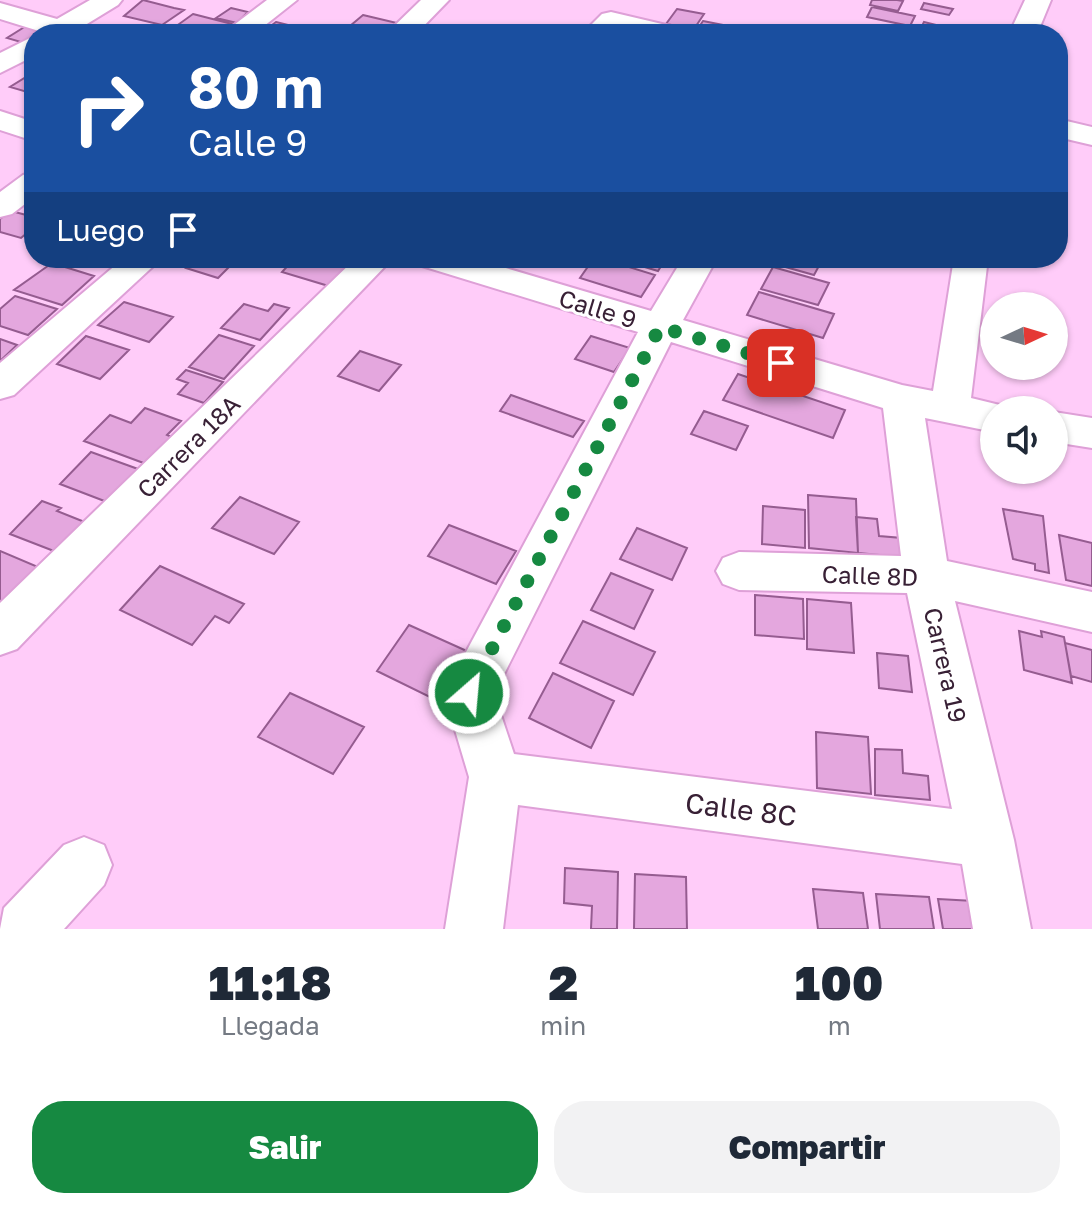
<!DOCTYPE html>
<html lang="es">
<style>
body{margin:0;font-family:"Golos Text",sans-serif;background:#f2f2f3;color:#1f2937;height:100vh;display:flex;flex-direction:column;font-size:30px;white-space:nowrap}
*{box-sizing:border-box;margin:0}
p{font-size:26px;color:#747a83}
.icon{flex:none;width:44px;height:44px;fill:none;stroke:currentColor;stroke-width:2;stroke-linecap:round;stroke-linejoin:round}
.map{position:relative;height:929px;overflow:hidden}
.details{display:flex;flex-direction:column;background:#fff;flex:1}
.details>*{flex:none}
.hud{position:absolute;left:24px;top:24px;width:1044px;height:244px;border-radius:32px;box-shadow:0 2px 6px #0004;background:#1a4fa0;color:#fff;overflow:hidden}
.needle{width:52px;rotate:86deg}
.fabs{position:absolute;left:980px;top:292px;display:grid;gap:16px}
.fabs a{display:grid;place-items:center;width:88px;height:88px;border-radius:50%;background:#fff;box-shadow:0 2px 6px #0004;font-size:40px}
.pin{position:absolute;display:grid;place-items:center;width:68px;height:68px;color:#fff;margin:-34px;border-radius:16px;box-shadow:0 4px 12px #0006}
.me{position:absolute;width:88px;margin:-44px;rotate:27deg;stroke-linejoin:round;filter:drop-shadow(0 0 6px #0008)}
.turn{display:flex;align-items:center;gap:28px;height:168px;padding:0 32px;font-size:36px}
.turn .icon{width:104px;height:104px;stroke-width:2.5}
.turn b{display:block;font-size:56px;line-height:68px}
.then{display:flex;align-items:center;height:76px;padding:0 32px;background:#0003;gap:16px;font-size:30px}
.eta{display:flex;justify-content:space-evenly;align-items:center;height:136px;text-align:center}
.eta b{font-size:48px;font-weight:800;line-height:56px}
.primary-button{display:flex;gap:16px;margin-top:auto;padding:16px 32px}
.primary-button a{flex:1;height:92px;border-radius:32px;background:#168941;color:#fff;font-size:32px;font-weight:800;line-height:92px;text-align:center}
.primary-button a+a{background:#f2f2f3;color:#1f2937}
.map>svg:first-child{display:block}
</style>
<div class="map">
<svg width="1092" height="929" viewBox="0 0 1092 929">
<rect width="100%" height="100%" fill="#ffccf9"/>
<path fill="#e4a7de" stroke="#955c90" stroke-width="2" d="M143,0l31,8 10,2 -22,15 -38,-9z
M872,0h25l6,1 -5,10 -28,-6z
M924,3l29,6 -4,6 -28,-6z
M872,7l43,9 -5,10 -43,-9z
M231,8l17,4 -11,11 -21,-5z
M677,9l27,5 -10,15 -28,-5z
M193,14l43,11 -12,9 -56,-2z
M363,15l38,9 -12,10 -39,-8z
M703,21l30,6 -5,7 -31,-4z
M276,22l24,6 -7,6 -25,-6z
M924,22l20,5 -3,7 -21,-4z
M26,26l22,8h-14v9l-3,2 -24,-7z
M34,72v22l-24,-7z
M11,211l23,6v10l-13,11 -21,-6v-13z
M197,258h27l11,3 -17,17 -32,-10z
M295,258h49l11,3 -23,26 -50,-15z
M594,258h6l55,17 -14,22 -61,-19z
M615,258h51l-8,13z
M778,258h20l22,6 -6,11 -39,-11z
M52,263l42,13 -32,29 -48,-15z
M773,267l56,16 -11,22 -57,-16z
M759,292l75,22 -11,24 -76,-23z
M15,296l42,13 -29,26 -28,-9v-17z
M124,302l49,15 -24,25 -51,-17z
M244,304l24,7 6,-7 15,4 -29,32 -39,-12z
M219,335l35,11 -30,33 -35,-12z
M86,336l43,14 -29,29 -43,-15z
M591,336l39,12 -16,24 -39,-13z
M0,339l17,6 -17,16z
M360,351l41,14 -22,26 -41,-15z
M186,370l37,12 -19,21 -26,-9 10,-11 -11,-4z
M738,374l107,36 -12,28 -110,-38z
M511,395l73,26 -11,16 -73,-26z
M145,408l36,13 -14,14 7,3 -25,27 -65,-24 26,-26 21,8z
M704,411l44,15 -12,24 -45,-16z
M91,452l47,17 -31,33 -47,-18z
M808,495l48,4 2,54 -49,-5z
M240,497l59,25 -25,32 -62,-26z
M42,501l19,7 -4,3 30,12 -28,30 -49,-19z
M763,506l42,4v38l-43,-4z
M1003,509l40,7 6,57 -14,-3v-6l-22,-5z
M856,517l21,2 2,17 23,2v19l-44,-4z
M449,525l67,26 -20,33 -68,-28z
M637,528l50,20 -15,32 -52,-21z
M1059,535l33,8v43l-26,-6z
M0,551l45,19 -45,36z
M160,566l84,38 -15,19 -14,-7 -23,29 -72,-35z
M611,573l42,17 -19,39 -43,-19z
M755,595l48,4 1,40 -49,-4z
M807,599l44,4 3,50 -47,-4z
M583,621l72,31 -22,43 -73,-32z
M409,625l60,27 -31,49 -61,-30z
M1019,631l23,6 -1,-6 23,6 8,46 -48,-13z
M1065,643l27,7v32l-21,-6z
M877,653l31,3 4,36 -33,-4z
M553,673l61,28 -23,47 -62,-30z
M290,693l74,34 -31,47 -75,-37z
M816,732l52,5 3,57 -54,-6z
M875,749l27,1 1,23 25,3 2,24 -55,-5z
M565,868l53,4 -1,57h-26l1,-23 -28,-3z
M635,874l51,3 1,52h-53z
M813,889l50,4 5,36h-50z
M876,894l53,3 5,32h-54z
M938,899l54,3 6,27h-55z"/>
<g fill="none" stroke-linecap="round" stroke-linejoin="round">
<g stroke="#dea0d7" stroke-width="4">
<path id="street" d="M90,0h32l-4,5 -36,22 10,7h-55l2,-3 -39,-12v-16l57,16z
M267,0h30l-43,34h-32z
M421,0h28l-33,34h-30z
M1025,0h26l-14,34h-28z
M611,12l68,16 4,6h-47l-19,-5 -5,5h-30l20,-20z
M34,36v20l-34,17v-20z
M0,111l34,11v19l-34,-11z
M1058,119l34,8v18l-34,-8z
M34,172v25l-22,17 -12,3v-25l23,-17z
M124,258h38l-148,137 -14,4v-36z
M356,258h37l-376,391 -17,6v-52z
M417,258h55l179,53 32,-53h34l-34,62 219,65 31,6 21,-133h34l-17,140 37,9 2,3h-16v22l-69,-14 22,143 145,31v40l-137,-31 59,239 17,89h-58l-11,-65 -444,-59 -15,124h-58l24,-152 -25,-84 194,-361 -216,-66zM671,342l212,66 18,148 -162,-4 -16,6 -7,13 7,13 16,6 168,3 45,216 -438,-55 -20,-60z
M1054,412l38,6v30l-38,-6z
M84,837l20,8 8,20 -8,20 -40,44h-64l4,-21 60,-63z"/>
</g>
<use href="#street" fill="#fff" fill-rule="evenodd"/>
</g>
<g fill="none" stroke-linecap="round" stroke-linejoin="round">
<path stroke="#168941" stroke-width="14" stroke-dasharray="0 25.2" d="M469,693l191,-366 121,36"/>
</g>
<g text-anchor="middle" dominant-baseline="central" stroke-width="6" stroke-linejoin="round" paint-order="stroke">
<g font-size="24" fill="#382035" stroke="#fff">
<text transform="translate(598 308) rotate(17)">Calle 9</text>
<text transform="translate(188 446) rotate(-45)">Carrera 18A</text>
<text transform="translate(870 575) rotate(2)">Calle 8D</text>
<text transform="translate(946 665) rotate(77)">Carrera 19</text>
</g>
<g font-size="28" fill="#382035" stroke="#fff">
<text transform="translate(741 809) rotate(7)">Calle 8C</text>
</g>
</g>
</svg>
<div class="fabs">
<a><svg class="needle" viewBox="-14 -14 28 28"><path d="M0-13l5 13h-10z" fill="#e53935"/><path d="M0 13l5-13h-10z" fill="#747a83"/></svg></a>
<a><svg class="icon" aria-label="sound" viewBox="0 0 24 24"><path d="M4 9h4l5-4v14l-5-4H4zM17 9q2 3 0 6"/></svg></a>
</div>
<div class="pin" style="left:781px;top:363px;background:#d93025"><svg class="icon" aria-label="arrive" viewBox="0 0 24 24"><path d="M6 21V4h12l-3 4 3 4H6"/></svg></div>
<svg class="me" style="left:469px;top:693px" viewBox="-20 -20 40 40"><circle r="17" fill="#168941" stroke="#fff" stroke-width="3"/><path d="M0-11L8 9 0 5-8 9z" fill="#fff"/></svg>
<div class="hud">
<div class="turn"><svg class="icon" aria-label="right" viewBox="0 0 24 24"><path d="M7 20v-9h11M14 6l5 5-5 5"/></svg><div><b>80 m</b>Calle 9</div></div>
<div class="then">Luego<svg class="icon" aria-label="arrive" viewBox="0 0 24 24"><path d="M6 21V4h12l-3 4 3 4H6"/></svg></div>
</div>
</div>
<section class="details">
<div class="eta">
<div><b>11:18</b><p>Llegada</p></div>
<div><b>2</b><p>min</p></div>
<div><b>100</b><p>m</p></div>
</div>
<div class="primary-button"><a>Salir</a><a>Compartir</a></div>
</section>
